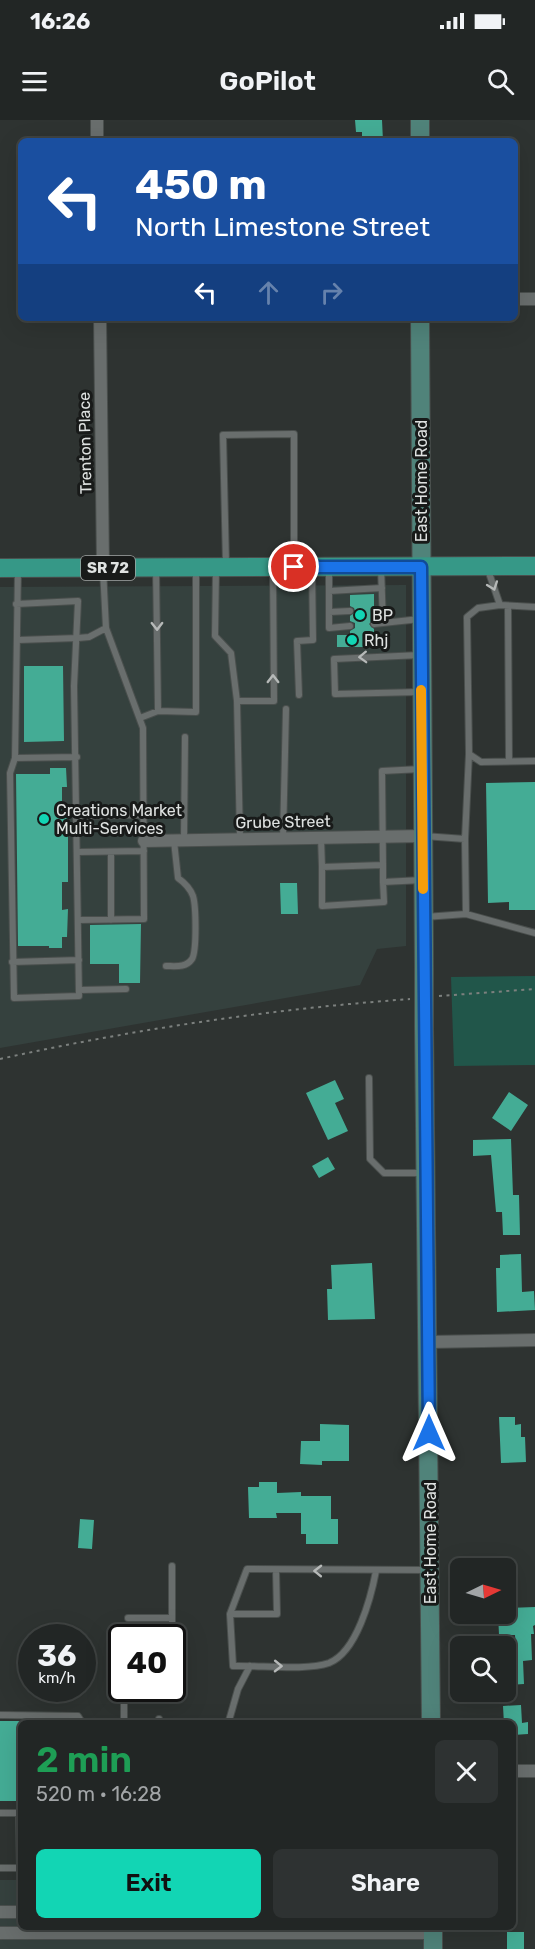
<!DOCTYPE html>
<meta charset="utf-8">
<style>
body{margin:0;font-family:Rubik,sans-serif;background:#2e3232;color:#f1f3f6;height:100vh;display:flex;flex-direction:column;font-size:22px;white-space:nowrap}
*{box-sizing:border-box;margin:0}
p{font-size:20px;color:#a2a5a7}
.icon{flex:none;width:33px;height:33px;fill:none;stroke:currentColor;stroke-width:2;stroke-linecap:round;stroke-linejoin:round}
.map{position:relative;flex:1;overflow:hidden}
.panel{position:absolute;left:18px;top:1600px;width:498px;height:210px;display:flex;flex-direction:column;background:#222625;border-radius:9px;box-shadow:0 6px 24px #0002,0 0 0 2px #3f4342}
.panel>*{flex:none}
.banner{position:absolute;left:18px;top:18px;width:500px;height:183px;border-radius:9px;box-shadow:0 6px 24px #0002,0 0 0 2px #3f4342;background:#1a4fa0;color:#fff;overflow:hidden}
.needle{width:39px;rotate:85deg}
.fabs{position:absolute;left:450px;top:1438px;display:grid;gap:12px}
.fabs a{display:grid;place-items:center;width:66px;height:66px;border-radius:9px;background:#222625;box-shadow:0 6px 24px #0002,0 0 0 2px #3f4342;font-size:30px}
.speed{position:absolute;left:18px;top:1504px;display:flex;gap:12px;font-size:30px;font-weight:700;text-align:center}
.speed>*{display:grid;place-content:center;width:78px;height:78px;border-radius:50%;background:#222625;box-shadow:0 6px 24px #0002,0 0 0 2px #3f4342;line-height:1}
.speed small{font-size:15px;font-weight:400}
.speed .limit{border:3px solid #111;border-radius:9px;background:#fff;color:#111}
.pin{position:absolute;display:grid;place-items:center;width:51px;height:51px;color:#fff;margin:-26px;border:3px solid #fff;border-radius:50%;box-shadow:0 2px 6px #0007}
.me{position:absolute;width:66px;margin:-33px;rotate:0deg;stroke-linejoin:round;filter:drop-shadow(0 0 4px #0008)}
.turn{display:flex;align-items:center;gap:21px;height:126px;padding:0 18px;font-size:27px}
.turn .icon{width:78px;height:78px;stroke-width:2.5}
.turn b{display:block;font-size:42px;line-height:51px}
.lanes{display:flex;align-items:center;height:57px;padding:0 18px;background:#0003;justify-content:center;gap:30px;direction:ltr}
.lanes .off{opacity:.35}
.round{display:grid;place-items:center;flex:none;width:63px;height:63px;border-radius:9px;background:#2e3232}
.overview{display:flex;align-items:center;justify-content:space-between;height:102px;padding:0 18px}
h1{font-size:36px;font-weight:600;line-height:45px;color:#1e9e55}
.button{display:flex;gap:12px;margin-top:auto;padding:12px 18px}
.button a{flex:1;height:69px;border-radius:9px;background:#12d5b4;color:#111;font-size:24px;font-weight:600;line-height:69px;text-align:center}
.button a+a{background:#2e3232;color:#f1f3f6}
.status{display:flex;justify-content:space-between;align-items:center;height:42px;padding:0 30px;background:#222625;direction:ltr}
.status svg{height:16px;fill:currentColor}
header{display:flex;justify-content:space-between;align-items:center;height:78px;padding:0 18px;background:#222625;font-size:27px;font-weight:600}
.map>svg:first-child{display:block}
</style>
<div class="status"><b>16:26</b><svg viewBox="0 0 49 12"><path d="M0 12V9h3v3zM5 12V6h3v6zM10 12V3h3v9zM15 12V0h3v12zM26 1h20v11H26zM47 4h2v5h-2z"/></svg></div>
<header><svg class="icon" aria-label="menu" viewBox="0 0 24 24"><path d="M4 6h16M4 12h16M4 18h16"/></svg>GoPilot<svg class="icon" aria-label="search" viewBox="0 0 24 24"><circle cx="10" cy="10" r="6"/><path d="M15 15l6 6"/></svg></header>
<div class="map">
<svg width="535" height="1829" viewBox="0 0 535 1829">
<rect width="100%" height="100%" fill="#2e3331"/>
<path fill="#35413e" d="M406,465v361l-29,3 -17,36 -360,63v-461z
M0,1760h21v48h412v21h-433z"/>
<path fill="#21564a" d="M535,856v89l-81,1 -3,-89z"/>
<path fill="#44ac95" d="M355,0h27l1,21h-21v-9h-6z
M374,474v25l-5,5 5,5v12h-6l1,6h-32v-12h13v-4l5,-3v-5l-5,-2v-5l5,-5 -1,-3 -4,-2v-11z
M24,546h39l1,75 -40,1z
M50,648h16l1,19h-5v24h6v71h-6v28l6,-1 -1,28h-5v11h-13v-2h-31l-2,-172h34z
M535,662v128h-26v-8l-21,1 -2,-120z
M280,763h17l1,31h-17z
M141,804l-1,59h-21v-19h-29v-39z
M335,960l9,19 -9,4 13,28 -20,9 -22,-47z
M509,972l19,13 -17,26 -19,-13z
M511,1019l2,56h6l1,40h-17l-1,-23h-6l-5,-57 -18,1v-16z
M328,1037l7,12 -16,9 -7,-12z
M521,1134l1,38 12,-1 1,19 -38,2 -1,-44h4v-13z
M372,1143l3,56 -47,1 -1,-31h5l-1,-24z
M499,1297h16v8l6,-1v13h4l1,25 -25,1z
M320,1304l29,1v36h-27v4l-22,-1 1,-23h19z
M259,1362h18v11l24,-1v4h30v23h7v25h-32v-10h-5v-21h-25l1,5h-28l-1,-31h11z
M80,1399l14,1 -2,29 -14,-1z
M535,1487v18l-2,1 1,8h-3l1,26 -9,1 1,23 -18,1v-26l10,-1 -1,-23h-16l-1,-21h8v-6z
M521,1585l1,18 6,-1v12l-15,1v-11h-9l-1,-18z
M0,1601h21v80h-21z
M507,1812h17v17h-17z"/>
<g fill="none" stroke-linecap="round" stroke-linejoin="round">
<g stroke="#4a4f4d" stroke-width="8">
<path id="lane" d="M226,444l-3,-129 71,-1v132
M156,448l2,143 38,1v-142
M216,448l-1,68 16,17 6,48 3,138
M329,448v60l21,-2
M381,448l2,55 37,-4
M488,450l12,35
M329,471l53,-3
M16,484l62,-3 -4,85 5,310 -65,2 -4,-225 5,-15 3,-189
M508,486l1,155
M535,487l-35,-2 -22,3 -11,9 2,137 12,8 54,-1
M329,492l21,-1
M374,504l9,-1
M18,520l60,-2 11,-1 17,-9
M419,572l-84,2 -1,-35 86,-4
M299,575l-2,-54 16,-1 -1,-72
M237,581h37l-1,-131
M140,598l18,-7
M15,638l62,-1
M77,696l66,-1
M424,716l41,3 4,-85
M321,718l1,29
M283,719l3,-130
M184,720l1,-103
M78,732l66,-1
M111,732v68
M383,745l-1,-94 39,-2
M383,762v-17l-61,2v39l62,-4 -1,-20 39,-2
M466,794l69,19
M425,797l41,-3 -1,-75
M79,800l65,-1 -1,-191 -37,-100 -3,-59
M12,842l67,-2
M166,846c9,0 20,2 26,-7 5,-9 4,-53 1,-63 -3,-8 -8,-13 -15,-18l-4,-37
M79,870l47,-1
M369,958l1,81 14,14h40
M172,1446v72
M376,1451c-5,26 -19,81 -47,92 -23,8 -70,2 -96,3l-3,-52 17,-45 180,1
M230,1494h47l-1,-44
M128,1498h44
M0,1595l78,1 5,8
M159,1599v5
M124,1604v-35
M228,1604l10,-35 12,-23
M0,1693h21
M19,1693l1,55
M0,1748h21"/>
</g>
<g stroke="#4a4f4d" stroke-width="14">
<path id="street" d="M97,0v21
M514,179h21
M100,198l3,250
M144,721l279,-5
M428,1222l107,-2
M513,1651h22
M0,1792h21
M0,1813h433"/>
</g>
<g stroke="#4a4f4d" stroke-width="20">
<path id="secondary" d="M420,0v21
M420,198l4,650
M424,907l7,697
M433,1808v21"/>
</g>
<g stroke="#4a4f4d" stroke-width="20">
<path id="primary" d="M0,448l535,-2"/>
</g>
<path stroke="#7c807e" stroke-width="2" stroke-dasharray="3 4.5" stroke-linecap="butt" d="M439,876l96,-7
M0,939c134,-30 272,-50 410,-60"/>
<use href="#lane" stroke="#696e6d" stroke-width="6"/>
<use href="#street" stroke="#696e6d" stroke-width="12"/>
<use href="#secondary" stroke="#50837a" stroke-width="18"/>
<use href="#primary" stroke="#369887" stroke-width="18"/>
<g stroke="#4a4f4d" stroke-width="20" stroke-linecap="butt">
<path id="secondary-bridge" d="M424,848v59"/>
</g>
<use href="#secondary-bridge" stroke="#50837a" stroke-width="18"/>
</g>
<defs><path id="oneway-chevron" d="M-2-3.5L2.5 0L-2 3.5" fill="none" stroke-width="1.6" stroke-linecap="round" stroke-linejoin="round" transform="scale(1.5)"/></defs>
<g stroke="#b6b9b8">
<use href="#oneway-chevron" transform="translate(493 466) rotate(70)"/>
<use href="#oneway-chevron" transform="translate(157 506) rotate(89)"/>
<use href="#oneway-chevron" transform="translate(363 537) rotate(178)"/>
<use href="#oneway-chevron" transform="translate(273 559) rotate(-90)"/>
<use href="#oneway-chevron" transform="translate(318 1451) rotate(-179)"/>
<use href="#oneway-chevron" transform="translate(278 1546) rotate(1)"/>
</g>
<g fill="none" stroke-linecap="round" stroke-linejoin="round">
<g stroke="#114b97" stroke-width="15">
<path id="route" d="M294,447h127l8,866"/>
</g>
<use href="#route" stroke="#1a73e8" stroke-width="10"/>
<path stroke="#f59e0b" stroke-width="10" d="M421,570l2,199"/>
</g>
<g fill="#12d5b4" stroke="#181a19" stroke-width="2">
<circle cx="360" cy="495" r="6"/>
<circle cx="352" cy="520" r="6"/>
<circle cx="44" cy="699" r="6"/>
</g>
<g text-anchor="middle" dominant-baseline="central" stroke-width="6" stroke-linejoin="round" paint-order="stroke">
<rect fill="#181a19" stroke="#a3a6a5" stroke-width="1.5" x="81" y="436" width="54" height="24" rx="4.5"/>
<g font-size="15" font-weight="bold" fill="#dfe2e1">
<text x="108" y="448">SR 72</text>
</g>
<g font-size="16" fill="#dfe2e1" stroke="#181a19">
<text transform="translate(85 323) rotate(-91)">Trenton Place</text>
<text transform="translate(421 361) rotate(-90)">East Home Road</text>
<text transform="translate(283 702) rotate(-1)">Grube Street</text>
<text transform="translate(430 1423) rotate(-90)">East Home Road</text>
</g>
<g font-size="16" fill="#dfe2e1" stroke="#181a19" text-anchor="start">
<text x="372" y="495">BP</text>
<text x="364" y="520">Rhj</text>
<text x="56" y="690">Creations Market<tspan x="56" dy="18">Multi-Services</tspan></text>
</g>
</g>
</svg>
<div class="fabs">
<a><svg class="needle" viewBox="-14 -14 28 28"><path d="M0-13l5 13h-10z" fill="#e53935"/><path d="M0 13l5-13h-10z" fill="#a2a5a7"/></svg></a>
<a><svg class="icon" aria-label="search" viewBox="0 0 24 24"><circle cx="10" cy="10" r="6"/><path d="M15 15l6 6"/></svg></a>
</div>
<div class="speed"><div>36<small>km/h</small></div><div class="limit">40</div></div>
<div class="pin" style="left:294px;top:447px;background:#d93025"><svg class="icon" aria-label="arrive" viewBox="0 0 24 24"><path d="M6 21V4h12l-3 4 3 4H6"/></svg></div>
<svg class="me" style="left:429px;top:1313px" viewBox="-20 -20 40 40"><path d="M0-17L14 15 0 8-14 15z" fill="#1a73e8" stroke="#fff" stroke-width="4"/></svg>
<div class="banner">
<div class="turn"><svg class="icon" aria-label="left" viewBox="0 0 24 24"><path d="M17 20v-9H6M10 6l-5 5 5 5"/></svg><div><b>450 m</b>North Limestone Street</div></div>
<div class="lanes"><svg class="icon" aria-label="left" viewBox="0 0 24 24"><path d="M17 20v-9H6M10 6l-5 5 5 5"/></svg><svg class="icon off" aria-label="ahead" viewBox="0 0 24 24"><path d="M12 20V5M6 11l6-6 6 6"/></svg><svg class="icon off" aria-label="right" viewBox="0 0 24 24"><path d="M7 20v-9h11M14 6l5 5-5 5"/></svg></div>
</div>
<section class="panel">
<div class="overview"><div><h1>2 min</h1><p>520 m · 16:28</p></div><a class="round"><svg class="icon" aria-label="close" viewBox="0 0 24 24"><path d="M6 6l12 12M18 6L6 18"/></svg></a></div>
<div class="button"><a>Exit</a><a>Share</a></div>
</section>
</div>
